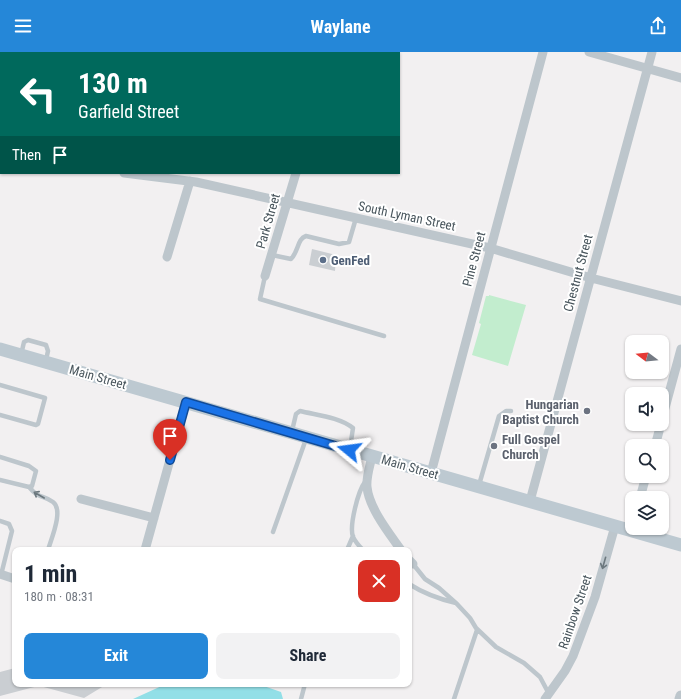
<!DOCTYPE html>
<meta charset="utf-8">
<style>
body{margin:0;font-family:"Roboto Condensed",sans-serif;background:#f2f2f3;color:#1f2937;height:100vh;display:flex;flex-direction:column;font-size:15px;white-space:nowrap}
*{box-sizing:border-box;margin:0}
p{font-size:13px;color:#747a83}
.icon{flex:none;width:22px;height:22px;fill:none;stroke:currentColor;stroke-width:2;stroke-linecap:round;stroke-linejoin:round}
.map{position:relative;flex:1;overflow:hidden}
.drawer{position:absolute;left:12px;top:495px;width:400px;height:140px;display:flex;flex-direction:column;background:#fff;border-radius:8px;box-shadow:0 1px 3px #0004}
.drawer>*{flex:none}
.hud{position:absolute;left:0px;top:0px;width:400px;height:122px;box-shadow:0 1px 3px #0004;background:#00695c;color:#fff;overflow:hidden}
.needle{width:26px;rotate:286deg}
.buttons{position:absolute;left:625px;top:283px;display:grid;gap:8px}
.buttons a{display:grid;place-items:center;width:44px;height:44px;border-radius:8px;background:#fff;box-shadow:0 1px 3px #0004;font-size:20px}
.pin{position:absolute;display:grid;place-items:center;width:34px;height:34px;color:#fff;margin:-41px -17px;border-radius:50% 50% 50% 0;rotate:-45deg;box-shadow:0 0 4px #0007}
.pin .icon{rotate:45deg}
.me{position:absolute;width:44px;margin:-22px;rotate:286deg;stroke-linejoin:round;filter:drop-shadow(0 0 3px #0008)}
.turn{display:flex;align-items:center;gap:14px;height:84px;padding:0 12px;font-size:18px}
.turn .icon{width:52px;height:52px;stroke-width:2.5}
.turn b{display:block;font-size:28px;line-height:34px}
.then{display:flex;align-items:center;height:38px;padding:0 12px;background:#0003;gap:8px;font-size:15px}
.round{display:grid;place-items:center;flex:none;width:42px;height:42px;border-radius:8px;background:#f2f2f3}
.head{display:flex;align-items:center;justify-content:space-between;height:68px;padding:0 12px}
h1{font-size:24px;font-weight:700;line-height:30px}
.primary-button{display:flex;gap:8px;margin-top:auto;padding:8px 12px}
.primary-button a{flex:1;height:46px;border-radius:8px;background:#2587d8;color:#fff;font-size:16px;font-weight:700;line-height:46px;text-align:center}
.primary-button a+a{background:#f2f2f3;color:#1f2937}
header{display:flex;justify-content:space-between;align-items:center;height:52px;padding:0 12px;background:#2587d8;color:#fff;font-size:18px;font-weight:700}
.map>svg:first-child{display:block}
</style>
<header><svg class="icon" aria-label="menu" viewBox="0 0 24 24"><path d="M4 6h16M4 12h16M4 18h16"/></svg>Waylane<svg class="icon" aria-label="share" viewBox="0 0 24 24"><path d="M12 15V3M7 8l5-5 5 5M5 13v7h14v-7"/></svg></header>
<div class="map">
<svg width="681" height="647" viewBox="0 0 681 647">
<rect width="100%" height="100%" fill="#f2f0f1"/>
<path fill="#c2edce" d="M489,243l37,10 -18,61 -36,-11 9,-31 -2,-1 7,-27h3z"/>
<path fill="#92dfe7" d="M166,632h92l23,8 2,7h-150z"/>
<path fill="#caced2" d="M312,197l24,6 -1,16 -26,-6z
M15,616v16h23v2l-38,10v-24z
M40,632h67l-23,14 -44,-12z"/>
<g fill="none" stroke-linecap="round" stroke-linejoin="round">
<path stroke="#bdc6cc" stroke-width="4.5" d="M272,203l19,4c8,-8 6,-20 15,-23l33,8 10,-2 7,-24
M265,224l-5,23 124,37
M21,303l3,-13 4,-2 18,5 2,6 -2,9
M0,333l45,13 -7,26 -2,1 -36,-10
M292,379l4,-17 4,-3c16,4 40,6 53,17l-3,20
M0,405l29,9 7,5 -4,15 -3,1 -29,-7
M479,433l20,-69 7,-5h5
M29,435c10,12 14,8 24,15 11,8 -2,37 -5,48
M0,469l9,3 3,7 -11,44
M273,480l33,-93
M347,498l6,-14
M363,498c-3,-3 -8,-9 -10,-13 -4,-11 5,-46 12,-55
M413,512l12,15 14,9 18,16 13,14 6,10 20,19 28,16 16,14 9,17
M409,532c14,9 30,15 47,19
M301,647l4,-15
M454,647l23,-69"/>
<path stroke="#bdc6cc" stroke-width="9" d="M589,0l92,26
M59,1v-1
M217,1v-1
M332,1v-1
M0,90h1
M124,121l72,9 294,66 101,30 90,23
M167,205l23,-76
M265,224l31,-103
M662,367l19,-70
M655,394l6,-22
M372,404c-2,10 -6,21 -5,31 2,21 22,46 34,63
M431,421l112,-421
M640,446l6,-22
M81,447l73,19
M530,449l122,-449
M145,498l41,-148
M409,508l4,4
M0,522l15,5
M545,647l20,-28 8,-15 22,-59 20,-71"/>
<path stroke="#bdc6cc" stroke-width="11" d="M680,647l1,-3"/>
<path stroke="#bdc9d1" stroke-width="13" d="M0,297l681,196"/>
</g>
<defs><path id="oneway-shaft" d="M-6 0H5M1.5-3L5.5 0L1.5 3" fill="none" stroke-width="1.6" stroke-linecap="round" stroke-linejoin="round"/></defs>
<g stroke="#6c787e">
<use href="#oneway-shaft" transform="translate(39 443) rotate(-150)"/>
<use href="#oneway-shaft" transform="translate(604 511) rotate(106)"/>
</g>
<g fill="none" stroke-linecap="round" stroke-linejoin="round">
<g stroke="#114b97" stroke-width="10">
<path id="route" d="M170,408l16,-58 163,48"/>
</g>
<use href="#route" stroke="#1a73e8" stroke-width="7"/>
</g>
<circle fill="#5c6f8a" stroke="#fff" stroke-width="1.5" cx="323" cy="208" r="4"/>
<g fill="#6b7280" stroke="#fff" stroke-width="1.5">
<circle cx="587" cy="359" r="4"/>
<circle cx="494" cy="394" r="4"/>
</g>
<g text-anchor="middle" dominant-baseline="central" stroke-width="4" stroke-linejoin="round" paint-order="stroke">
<g font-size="13" fill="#49565d" stroke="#fff">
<text transform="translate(407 164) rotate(12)">South Lyman Street</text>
<text transform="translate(268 169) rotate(-74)">Park Street</text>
<text transform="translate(474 207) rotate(-75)">Pine Street</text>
<text transform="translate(578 221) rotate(-75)">Chestnut Street</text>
<text transform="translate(98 325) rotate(16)">Main Street</text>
<text transform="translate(410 415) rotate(16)">Main Street</text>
<text transform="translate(575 560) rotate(-71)">Rainbow Street</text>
</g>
<g font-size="13" font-weight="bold" fill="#4e5e75" stroke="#fff" text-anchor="start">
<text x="331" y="208">GenFed</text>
</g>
<g font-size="13" font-weight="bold" fill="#5b616d" stroke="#fff" text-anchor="end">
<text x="579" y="352">Hungarian<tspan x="579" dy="15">Baptist Church</tspan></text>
<text x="502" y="387" text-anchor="start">Full Gospel<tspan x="502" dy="15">Church</tspan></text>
</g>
</g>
</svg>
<div class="buttons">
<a><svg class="needle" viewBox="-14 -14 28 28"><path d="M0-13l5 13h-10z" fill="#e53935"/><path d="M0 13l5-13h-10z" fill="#747a83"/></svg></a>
<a><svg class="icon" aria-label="sound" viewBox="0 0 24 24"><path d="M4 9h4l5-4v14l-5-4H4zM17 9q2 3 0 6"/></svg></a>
<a><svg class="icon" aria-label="search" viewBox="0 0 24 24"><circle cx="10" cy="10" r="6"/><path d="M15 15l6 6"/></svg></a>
<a><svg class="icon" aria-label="layers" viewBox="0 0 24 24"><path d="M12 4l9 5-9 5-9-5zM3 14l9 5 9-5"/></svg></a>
</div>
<div class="pin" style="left:170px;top:408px;background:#d93025"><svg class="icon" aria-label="arrive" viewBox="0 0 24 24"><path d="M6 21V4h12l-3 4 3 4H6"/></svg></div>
<svg class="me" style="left:349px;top:398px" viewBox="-20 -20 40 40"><path d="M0-17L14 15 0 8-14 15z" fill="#1a73e8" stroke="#fff" stroke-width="4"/></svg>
<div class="hud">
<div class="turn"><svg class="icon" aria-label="left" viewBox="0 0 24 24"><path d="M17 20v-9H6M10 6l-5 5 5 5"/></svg><div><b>130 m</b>Garfield Street</div></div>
<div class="then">Then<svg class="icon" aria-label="arrive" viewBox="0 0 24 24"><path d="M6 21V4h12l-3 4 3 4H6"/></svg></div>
</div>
<section class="drawer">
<div class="head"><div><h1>1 min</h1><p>180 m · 08:31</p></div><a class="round" style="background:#d93025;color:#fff"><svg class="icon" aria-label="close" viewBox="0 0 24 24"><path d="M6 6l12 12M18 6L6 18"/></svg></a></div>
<div class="primary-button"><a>Exit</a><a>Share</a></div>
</section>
</div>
